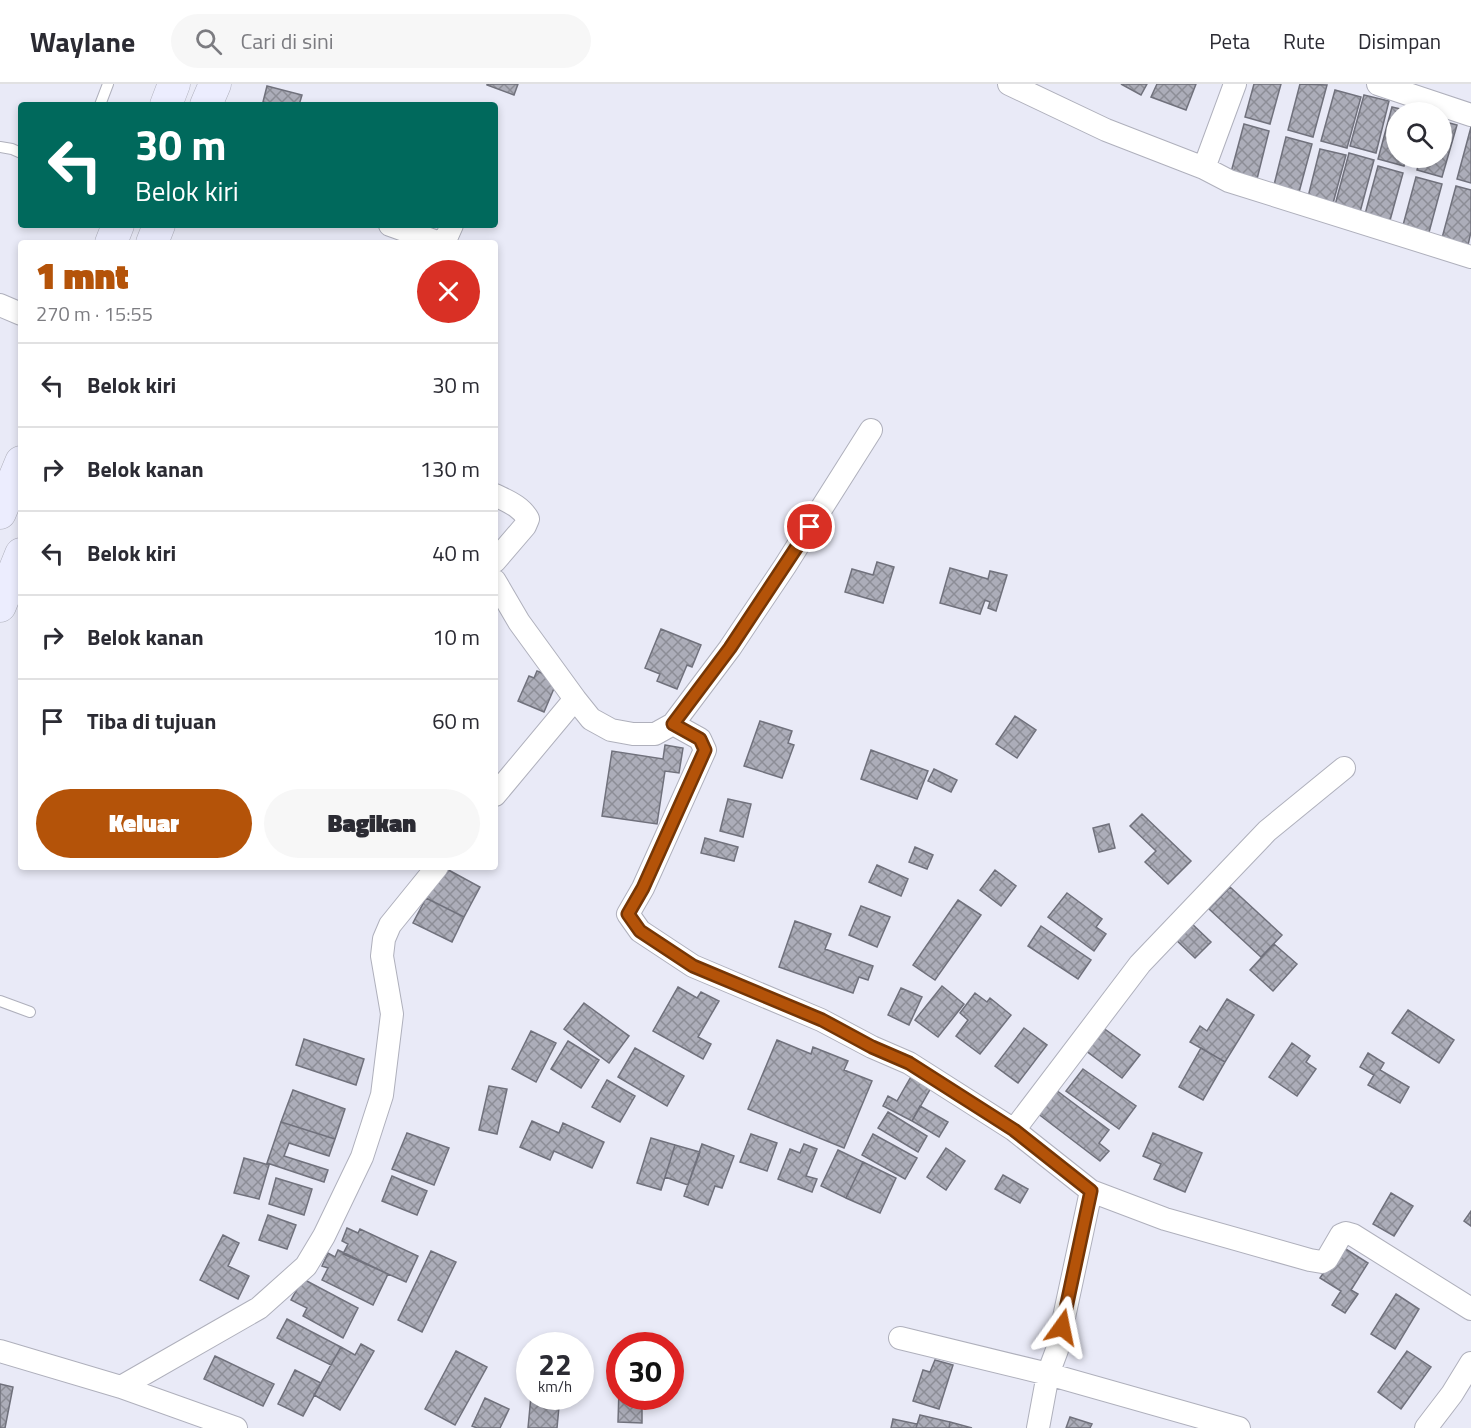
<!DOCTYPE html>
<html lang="id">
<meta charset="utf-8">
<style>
body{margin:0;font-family:"Titillium Web",sans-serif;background:#f7f7f7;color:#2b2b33;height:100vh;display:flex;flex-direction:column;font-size:22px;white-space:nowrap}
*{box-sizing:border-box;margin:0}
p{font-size:20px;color:#7c7c81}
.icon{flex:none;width:33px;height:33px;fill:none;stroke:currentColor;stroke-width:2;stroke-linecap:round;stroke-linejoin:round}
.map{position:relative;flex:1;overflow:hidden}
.drawer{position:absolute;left:18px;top:156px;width:480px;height:630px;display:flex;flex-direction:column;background:#fff;border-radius:6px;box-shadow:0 3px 9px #0003}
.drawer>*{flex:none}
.top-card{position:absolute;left:18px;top:18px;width:480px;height:126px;border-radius:6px;box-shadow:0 3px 9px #0003;background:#00695c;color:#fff;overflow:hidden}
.fabs{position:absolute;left:1386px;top:18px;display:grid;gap:12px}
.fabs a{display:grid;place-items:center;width:66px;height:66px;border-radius:50%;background:#fff;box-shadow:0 3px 9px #0003;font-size:30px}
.speed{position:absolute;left:516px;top:1248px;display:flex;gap:12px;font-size:30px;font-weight:700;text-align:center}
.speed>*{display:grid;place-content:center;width:78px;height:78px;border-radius:50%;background:#fff;box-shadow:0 3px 9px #0003;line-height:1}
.speed small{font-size:15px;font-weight:400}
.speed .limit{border:9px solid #d22;background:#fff;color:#111}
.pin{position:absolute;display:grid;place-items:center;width:51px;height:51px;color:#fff;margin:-26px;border:3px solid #fff;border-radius:50%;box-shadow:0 2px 6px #0007}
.me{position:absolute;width:66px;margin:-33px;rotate:12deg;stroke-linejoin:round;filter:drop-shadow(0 0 4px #0008)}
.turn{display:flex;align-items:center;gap:21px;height:126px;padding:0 18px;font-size:27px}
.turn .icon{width:78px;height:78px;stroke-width:2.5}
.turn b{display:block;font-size:42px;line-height:51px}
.round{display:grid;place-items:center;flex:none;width:63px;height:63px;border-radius:32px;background:#f7f7f7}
.head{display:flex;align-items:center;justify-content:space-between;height:102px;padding:0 18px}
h1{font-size:36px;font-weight:800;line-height:45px;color:#b45309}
.action{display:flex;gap:12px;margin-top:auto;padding:12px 18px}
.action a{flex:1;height:69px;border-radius:36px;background:#b45309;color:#fff;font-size:24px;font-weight:800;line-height:69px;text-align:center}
.action a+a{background:#f7f7f7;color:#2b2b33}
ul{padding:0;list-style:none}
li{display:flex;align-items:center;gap:18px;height:84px;padding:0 18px;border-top:2px solid #e1e1e2}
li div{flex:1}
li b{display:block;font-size:22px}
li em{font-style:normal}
header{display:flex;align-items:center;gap:36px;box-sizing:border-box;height:84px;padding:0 30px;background:#fff;border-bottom:2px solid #e1e1e2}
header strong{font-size:28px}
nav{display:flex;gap:33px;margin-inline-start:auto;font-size:21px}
.search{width:420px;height:54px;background:#f7f7f7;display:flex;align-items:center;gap:15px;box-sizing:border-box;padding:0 21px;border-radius:33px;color:#7c7c81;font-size:22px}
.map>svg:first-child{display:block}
</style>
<header>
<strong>Waylane</strong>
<div class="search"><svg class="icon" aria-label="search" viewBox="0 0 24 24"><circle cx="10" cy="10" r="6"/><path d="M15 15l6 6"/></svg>Cari di sini</div>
<nav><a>Peta</a><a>Rute</a><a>Disimpan</a></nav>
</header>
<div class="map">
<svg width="1471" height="1344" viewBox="0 0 1471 1344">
<defs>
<pattern id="building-cross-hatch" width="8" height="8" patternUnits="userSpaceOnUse" patternTransform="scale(1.5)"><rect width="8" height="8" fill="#acadb9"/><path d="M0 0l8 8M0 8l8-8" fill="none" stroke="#8c8d96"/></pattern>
</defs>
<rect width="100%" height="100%" fill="#e9eaf7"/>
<path fill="url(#building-cross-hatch)" stroke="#70717c" stroke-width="1.5" d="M487,0h31l-4,11 -27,-10z
M1121,0h26l-6,11z
M1157,0h39l-10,26 -35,-13z
M1254,0h27l-11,40 -25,-7z
M1300,0l27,1 -14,52 -25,-7z
M267,2l35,9 -3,10h-24l-12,-3z
M1335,6l26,7 -14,51 -26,-7z
M1364,11l25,6 -13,52 -26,-7z
M1392,23l21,5h-17v46h10l-2,8 -26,-7z
M1442,37l15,4 -15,52 -25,-7 3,-12h22z
M1244,40l25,7 -13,52 -26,-7z
M1471,43v56l-14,-4z
M1286,53l26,7 -14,52 -25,-7z
M1320,65l26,6 -14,52 -25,-6z
M1349,69l25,7 -14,52 -25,-7z
M1378,82l25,7 -14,51 -25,-6z
M1416,93l26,7 -14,52 -26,-7z
M1456,102l15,4v42l-3,13 -26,-7z
M877,478l17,5 -11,36 -38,-11 7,-23 21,6z
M950,484l38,11 2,-8 17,4 -11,36 -8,-3 2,-6 -5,-2 -5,14 -40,-11z
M661,545l40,16 -9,22 -5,-2 -10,24 -20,-8 3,-7 -15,-6z
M537,587l21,8 -14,33 -26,-11 11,-25 5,2z
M1015,632l21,14 -19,28 -21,-14z
M760,637l32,10 -4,12 6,2 -12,33 -38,-12z
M665,661l18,3 -4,25 -14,-2 -8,53 -55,-8 10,-65 51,8z
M871,666l57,21 -11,28 -56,-20z
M934,685l23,11 -6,12 -23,-11z
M728,715l23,5 -8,33 -23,-6z
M1142,730l49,47 -23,23 -23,-22 11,-11 -26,-25z
M1109,740l6,24 -16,4 -6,-24z
M705,754l33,9 -4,14 -33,-8z
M915,763l18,8 -6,14 -18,-7z
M877,781l31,14 -7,17 -32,-14z
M443,783l37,20 -16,30 -38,-19z
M995,786l21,16 -15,20 -21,-16z
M1230,803l52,48 -21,22 -52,-48z
M1067,809l35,26 -6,8 10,7 -12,17 -46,-34z
M426,814l38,19 -12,25 -39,-19z
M958,816l23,15 -46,65 -22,-15z
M861,822l29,11 -13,30 -28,-12z
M1188,836l23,22 -16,16 -23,-22z
M795,837l36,13 -6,15 48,17 -5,14 -9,-3 -6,16 -74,-26z
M1041,842l50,34 -13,19 -50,-33z
M1274,860l23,20 -24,27 -23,-21z
M942,902l22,18 -26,33 -23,-17z
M678,903l19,11 4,-6 18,9 -21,36 13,7 -8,15 -50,-28z
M901,904l21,9 -13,28 -21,-10z
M975,909l12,9 3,-4 21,17 -31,39 -24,-18 12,-16 -8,-7z
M1227,915l27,16 -29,47 -35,-20 10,-16 7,5z
M584,919l45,33 -20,27 -45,-34z
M1408,926l46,30 -15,23 -47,-30z
M1102,943l38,28 -18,23 -37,-28z
M1024,944l23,17 -29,38 -23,-17z
M531,947l25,12 -20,39 -24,-13z
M304,955l60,20 -8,26 -60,-20z
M777,956l34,14 2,-7 35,14 -4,9 28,11 -28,67 -96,-39z
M568,957l31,19 -18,28 -30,-19z
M1292,959l18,13 -4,6 10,7 -19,27 -28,-19z
M635,964l49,28 -17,30 -49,-29z
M1201,964l24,14 -22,38 -24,-13z
M1368,969l16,10 -4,7 29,17 -9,16 -32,-18 6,-10 -14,-8z
M1083,985l53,37 -17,23 -53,-38z
M912,991l20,11 -20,35 -29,-15 5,-10 9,5z
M607,996l28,16 -15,26 -28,-15z
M489,1002l18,3 -10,45 -18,-4z
M1052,1003l57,43 -10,13 10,8 -9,10 -67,-51z
M293,1006l52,19 -10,30 -54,-17z
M920,1022l28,16 -9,15 -27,-16z
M888,1028l39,24 -9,16 -40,-24z
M532,1037l27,12 4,-10 41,19 -12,26 -38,-17 -4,9 -30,-13z
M281,1038l54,17 -6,17 -40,-13 -5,13 44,14 -4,12 -57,-19z
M407,1049l42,15 -15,37 -42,-16z
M1153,1049l49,20 -17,39 -31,-13 7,-15 -18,-8z
M751,1050l26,9 -10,28 -27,-9z
M873,1050l44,24 -12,21 -43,-24z
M651,1054l24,7 -14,45 -24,-7z
M702,1060l32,12 -12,32 -7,-2 -7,19 -24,-9z
M804,1060l13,5 -11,27 11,3 -5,13 -34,-13 12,-30 10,4z
M675,1061l25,7 -12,33 -23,-8z
M946,1064l19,13 -19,29 -19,-13z
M838,1066l25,12 -17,36 -25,-12z
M244,1074l25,7 -10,34 -25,-6z
M863,1078l33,16 -16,35 -34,-15z
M1003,1091l25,14 -8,14 -25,-14z
M392,1092l35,15 -10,24 -35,-14z
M276,1094l36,11 -8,26 -35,-11z
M1391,1109l22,13 -19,30 -21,-12z
M1471,1127v15l-7,-5z
M268,1131l28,10 -9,24 -28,-9z
M347,1144l11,5 2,-4 58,27 -12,26 -63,-28 5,-10 -6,-3z
M223,1151l16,8 -11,23 21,10 -11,23 -38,-19z
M1341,1162l27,17 -17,27 7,4 -13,19 -13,-8 9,-14 -21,-13z
M338,1166l50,24 -15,31 -51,-25 6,-12 -6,-2 6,-13 7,4z
M431,1167l25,11 -34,70 -24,-12z
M303,1195l55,29 -15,30 -40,-22 4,-8 -16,-8z
M1396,1210l23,15 -24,40 -24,-15z
M287,1235l54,28 -10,18 -54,-27z
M361,1260l13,7 -34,59 -26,-15 27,-48 14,8z
M456,1267l31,16 -32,58 -30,-16z
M1407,1267l24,16 -30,42 -23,-17z
M215,1272l59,28 -11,22 -59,-27z
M935,1276l18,5 -14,44 -26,-8 10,-31 7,2z
M295,1286l26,13 -18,33 -25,-12z
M0,1300l13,3 -8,41h-5z
M619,1305l1,7h22v27l-24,-1z
M531,1312h29l-3,32h-29z
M485,1314l24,11 -9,19h-23l-5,-2z
M920,1331l30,7 -1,6h-33z
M1070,1333l22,7 -2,4h-24z
M893,1335l24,5 -1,4h-25z
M950,1338l22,6h-23z"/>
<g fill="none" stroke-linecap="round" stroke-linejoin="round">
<g stroke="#afb0bc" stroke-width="12">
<path id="lane" d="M100,21l8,-21
M0,63l12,2 9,4
M0,917l30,11"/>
</g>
<g stroke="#afb0bc" stroke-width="24">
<path id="street" d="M1009,0l97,46 98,38
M1235,0l-31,84 25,13 242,76
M1378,0l93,31
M390,141l50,18
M444,159l8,-18
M0,221l21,9
M495,411c12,6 26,11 33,24l-3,7 -30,35
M495,497l24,41 56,77 -80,96
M575,615l16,20 20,11 22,4h22l18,-10 57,-76 55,-82 86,-136
M673,640l27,15 5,11 -62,138 -15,26 12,17 53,35 128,54 51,27 37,16 105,67 77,61 -34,159 -9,24 -148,-36
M1014,1046l126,-166 127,-133 77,-63
M1091,1107l74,28 145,41 12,2 5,-3 14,-24 5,-2 7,2 118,74
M0,1267l121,36 115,41
M121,1303l138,-79 47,-42 18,-30 38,-79 20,-62 10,-81 -10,-58 2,-17 6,-14 47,-58
M1038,1344l10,-54 191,54
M1426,1344l26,-34 19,-31"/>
</g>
<g stroke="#afb0bc" stroke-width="33">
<path id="secondary" d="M166,21l8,-21
M206,21l9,-21
M111,159l7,-18
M152,159l7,-18
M0,429l21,-51
M0,522l21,-52"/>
</g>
<use href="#lane" stroke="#fff" stroke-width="10"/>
<use href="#street" stroke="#fff" stroke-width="22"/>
<use href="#secondary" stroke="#ecedfe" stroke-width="32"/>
</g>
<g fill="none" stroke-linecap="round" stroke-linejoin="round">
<g stroke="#753606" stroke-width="15">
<path id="route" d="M810,443l-80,121 -57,76 27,15 5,11 -62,138 -15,26 12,17 53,35 129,54 50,27 37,16 105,67 77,61 -29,136"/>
</g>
<use href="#route" stroke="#b45309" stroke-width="10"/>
</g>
</svg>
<div class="fabs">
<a><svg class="icon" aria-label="search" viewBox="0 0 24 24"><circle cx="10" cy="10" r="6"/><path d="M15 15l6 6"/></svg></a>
</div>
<div class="speed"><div>22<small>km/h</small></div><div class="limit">30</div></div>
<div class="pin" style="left:810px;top:443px;background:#d93025"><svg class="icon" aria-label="arrive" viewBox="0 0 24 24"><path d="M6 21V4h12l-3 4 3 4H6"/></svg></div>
<svg class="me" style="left:1062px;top:1243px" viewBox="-20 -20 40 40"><path d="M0-17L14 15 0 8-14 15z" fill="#b45309" stroke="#fff" stroke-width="4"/></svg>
<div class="top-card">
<div class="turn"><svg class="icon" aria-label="left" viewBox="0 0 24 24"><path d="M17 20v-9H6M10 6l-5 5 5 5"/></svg><div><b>30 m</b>Belok kiri</div></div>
</div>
<section class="drawer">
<div class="head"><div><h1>1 mnt</h1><p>270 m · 15:55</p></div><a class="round" style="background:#d93025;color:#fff"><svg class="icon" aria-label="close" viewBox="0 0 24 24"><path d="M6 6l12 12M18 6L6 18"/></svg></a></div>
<ul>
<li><svg class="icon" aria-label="left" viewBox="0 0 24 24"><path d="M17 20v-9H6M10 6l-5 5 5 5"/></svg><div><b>Belok kiri</b></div><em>30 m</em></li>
<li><svg class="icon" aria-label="right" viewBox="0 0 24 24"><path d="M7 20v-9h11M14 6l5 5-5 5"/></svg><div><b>Belok kanan</b></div><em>130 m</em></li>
<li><svg class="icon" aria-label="left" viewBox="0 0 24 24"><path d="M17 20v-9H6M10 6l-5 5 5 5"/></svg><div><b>Belok kiri</b></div><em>40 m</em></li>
<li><svg class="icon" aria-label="right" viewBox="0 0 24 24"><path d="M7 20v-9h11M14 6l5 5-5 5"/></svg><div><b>Belok kanan</b></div><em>10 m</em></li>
<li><svg class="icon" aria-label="arrive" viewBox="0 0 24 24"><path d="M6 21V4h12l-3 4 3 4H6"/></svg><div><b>Tiba di tujuan</b></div><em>60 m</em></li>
</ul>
<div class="action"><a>Keluar</a><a>Bagikan</a></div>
</section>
</div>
